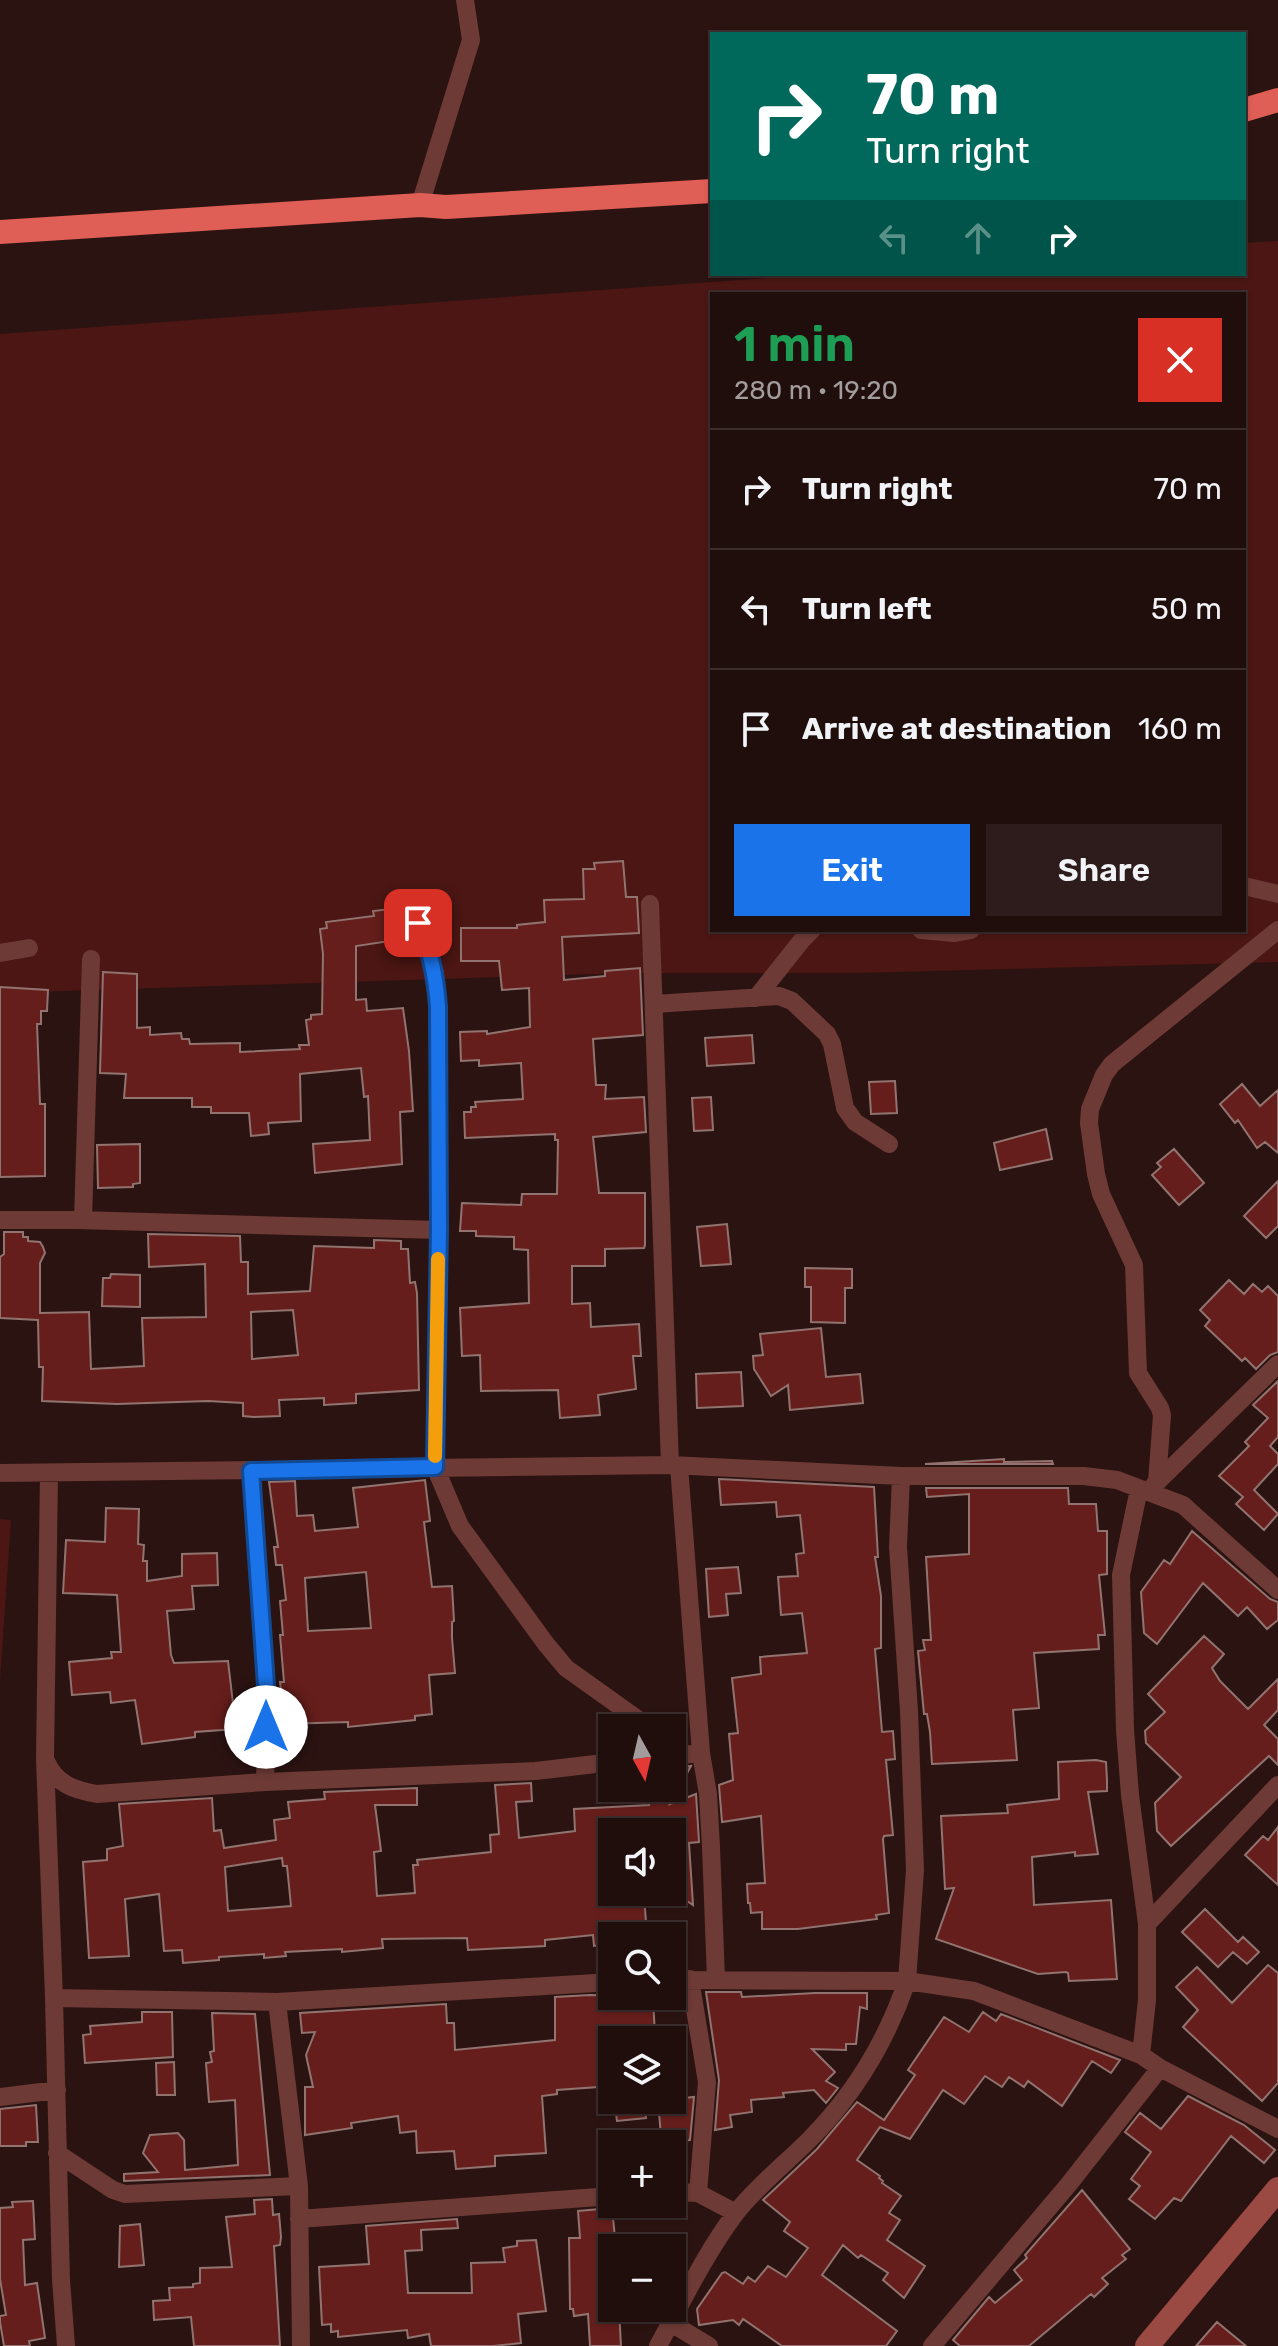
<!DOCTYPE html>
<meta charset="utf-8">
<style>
body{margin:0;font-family:Rubik,sans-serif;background:#2d1c1b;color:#f1f3f6;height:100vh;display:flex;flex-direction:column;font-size:30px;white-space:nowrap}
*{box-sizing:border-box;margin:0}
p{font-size:26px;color:#a29c9d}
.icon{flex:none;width:44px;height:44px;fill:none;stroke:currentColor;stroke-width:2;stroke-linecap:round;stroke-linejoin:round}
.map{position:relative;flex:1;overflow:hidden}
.side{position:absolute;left:710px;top:292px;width:536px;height:640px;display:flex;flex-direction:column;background:#200e0d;border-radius:0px;box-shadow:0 2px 6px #0004,0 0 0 2px #3d2e2e}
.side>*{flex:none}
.hud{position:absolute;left:710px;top:32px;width:536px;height:244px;border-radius:0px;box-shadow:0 2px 6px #0004,0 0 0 2px #3d2e2e;background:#00695c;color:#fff;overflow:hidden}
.needle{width:52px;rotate:172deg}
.tools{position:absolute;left:598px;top:1714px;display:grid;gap:16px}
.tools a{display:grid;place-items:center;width:88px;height:88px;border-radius:0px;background:#200e0d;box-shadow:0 2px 6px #0004,0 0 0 2px #3d2e2e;font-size:40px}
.pin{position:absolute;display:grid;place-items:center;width:68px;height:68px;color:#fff;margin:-34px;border-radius:16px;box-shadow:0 4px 12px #0006}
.me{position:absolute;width:88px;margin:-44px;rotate:0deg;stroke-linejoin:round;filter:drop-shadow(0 0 6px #0008)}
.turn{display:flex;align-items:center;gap:28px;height:168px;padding:0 24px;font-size:36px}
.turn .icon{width:104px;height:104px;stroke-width:2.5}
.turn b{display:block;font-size:56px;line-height:68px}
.lanes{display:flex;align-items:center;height:76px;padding:0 24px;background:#0003;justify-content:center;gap:40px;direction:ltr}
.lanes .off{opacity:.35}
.round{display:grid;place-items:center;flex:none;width:84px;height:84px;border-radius:0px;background:#2d1c1b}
.headline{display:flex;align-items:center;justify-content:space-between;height:136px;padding:0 24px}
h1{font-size:48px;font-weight:600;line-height:60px;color:#1e9e55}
.cta{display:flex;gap:16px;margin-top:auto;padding:16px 24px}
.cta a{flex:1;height:92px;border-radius:0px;background:#1a73e8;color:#fff;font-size:32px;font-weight:600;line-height:92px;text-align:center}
.cta a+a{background:#2d1c1b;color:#f1f3f6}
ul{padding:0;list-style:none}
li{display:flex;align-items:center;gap:24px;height:120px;padding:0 24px;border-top:2px solid #3d2e2e}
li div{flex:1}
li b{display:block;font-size:30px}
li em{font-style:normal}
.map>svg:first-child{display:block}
</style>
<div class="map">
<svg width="1278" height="2346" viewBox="0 0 1278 2346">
<rect width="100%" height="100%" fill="#2b1311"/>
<path fill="#4b1613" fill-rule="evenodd" d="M1278,241v721l-420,11h-231l-627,20v-659l821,-60h423v-31zM712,294h532v636h-532z
M0,1519l11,1 -11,161z"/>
<path fill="#651e1b" stroke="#91736f" stroke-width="2" fill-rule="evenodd" d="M623,861l3,36h11l2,36 -77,4 1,21 1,22 41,-4v-5l35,-3 3,67 -50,4 3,46h10l-1,14 39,-2 2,35 -53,5 6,56h46v52l-1,3 -39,1v17h-33v38l18,-1 1,24 48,-3 2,32h-8l3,33 -38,6 2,20 -40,3 -2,-28 -77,1 -1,-36 -18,1 -2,-48 69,-5 -1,-53 -14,-1v-12l-38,-1v-5h-16l2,-28 59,2 1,-11h35l1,-54h-3v-6l-90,4 -1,-26h7v-5h5l-1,-5 48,-3 -2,-36 -42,3v-6l-18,1 -1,-29 27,-1v3l43,-7 -1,-39 -27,2 -3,-29h-38v-33h56v-3l28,-3 -1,-22 40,-1 -1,-30h12l-1,-6z
M399,908l7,13 4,17 -54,8v54l10,-1 1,12 36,-3 6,43 4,60 -13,1 2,52 -87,9 -2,-29 57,-4 -2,-44 -4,1 -3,-29 -61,6 1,47 -33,2 1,11 -18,2 -2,-23h-38v-6h-19v-9h-68l2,-24 -26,-1 3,-101 34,2v54l13,-1v8l31,-2 1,6h7l1,5 50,-1v9l60,-3 -1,-4h10l-3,-25 5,-1v-4l11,-1 1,-60 -3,-25 7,-1 -1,-6 48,-6 -1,-5z
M0,987l48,3 -1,21h-6v13h-4l3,80h5v72l-45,1z
M752,1035l2,28 -47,3 -2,-28z
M895,1081l2,32 -26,1 -2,-32z
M1242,1084l18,22 18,-16v63l-13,-11 -8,6 -19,-28 -3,3 -15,-19z
M711,1097l2,33 -19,1 -2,-33z
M1046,1129l6,30 -52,11 -6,-27z
M140,1144v39l-7,1v3l-35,1 -1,-43z
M1174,1149l30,34 -25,22 -27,-30 9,-8 -4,-4z
M1278,1181v45l-12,12 -22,-22z
M727,1224l4,40 -30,2 -4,-39z
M4,1232h19v5h5v4l12,1 3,5 2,6 -5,10v50l49,-1 2,57 53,-3 -2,-48 64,-1 -1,-53 -56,3 -1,-33 92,2 1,26h7v32l62,-3 4,-45 60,2v-8l27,1v8h7l2,34 5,-1 2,11 2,97 -63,4v9l-32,2v-7l-45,2 1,16 -26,1 -11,-1v-13l-35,-2 -91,3 -75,-3 1,-34h-4l-1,-47 -38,-2v-61l4,-3zM293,1310l5,45 -46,4 -1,-47z
M805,1268l47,1v19h-7v35l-34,-1v-35h-6z
M111,1274l29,1v32l-38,-1 1,-28h7z
M1229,1280l15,14 9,-10 9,8 6,-6 10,10v56l-8,3 -14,14 -11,-11 -3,3 -37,-35 5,-6 -10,-10z
M821,1328l5,49 34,-3 3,29 -73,7 -2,-25 -17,11 -17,-27 -1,-13 10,-1 -3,-21z
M741,1372l2,34 -46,2 -1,-34z
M1278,1381v56l-8,9 8,8v10l-24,26 24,24 -14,16 -28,-26 7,-7 -24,-21 30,-30 -4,-4 23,-24 -15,-13z
M1004,1459v3l48,-1 1,3h-128z
M719,1479l155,8 4,70h-3l6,39v52l-6,1 7,83 11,-1 2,28 -9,1 7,75 -9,1 -1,3 6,74 -13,2 1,4 -79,10h-36v-17l-11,1 -1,-10h-2l-1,-19 18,-1 -4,-67 -39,6 -3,-37 14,-5 -4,-46 9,-1 -6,-55 29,-4 -1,-17 47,-4 -5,-40 -21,2 -3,-38 20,-1 -2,-22 8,-1 -4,-38 -23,2 -1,-15 -55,3z
M425,1480l5,41 -6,1 8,65 20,-1 2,35 -2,1v16l3,35 -26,2 3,39 -17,2v4l-67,7v-5l-63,2 -5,-42h4l-4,-47h3l-3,-34 6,-1 -4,-35h-6l-2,-18h4l-9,-65 26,-1 2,35 16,-1 2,16 43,-4 -5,-39zM366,1572l5,56 -63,3 -3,-53z
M926,1488h142l1,16h27l2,27h9v43l-8,1 6,60h-7l1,14 -65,4 5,55 -26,2 4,50 -85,4 -2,-32 -3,-18h-3l-6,-63 7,-1 -2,-10h8l-5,-83 43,-3v-60l-42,3z
M106,1508l33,1 -1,35 6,1 -1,16h4v20l35,-5v-22l35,-1 1,32 -26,1 2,23 -27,2 4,44 3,8 54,-2 8,68 -41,3v5l-53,7 -7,-44 -24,3 -1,-11 -38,3 -3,-33 43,-4 -1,-6h10l-4,-57 -54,-2 3,-53 39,2z
M1192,1531l78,68 8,3v18l-11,9 -20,-22 -9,9 -35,-33 -46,61 -13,-11 -3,-41 23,-32 6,4z
M738,1567l3,26 -15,1 2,21 -19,2 -3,-48z
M1204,1636l20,18 -12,14 8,13 28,28 30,-30v31l-14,15 14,14v26l-9,-9 -98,90 -14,-15 -2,-28 26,-26 -35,-34 -1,-12 20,-19 -17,-18z
M1096,1760l10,2 1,18v11l-19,1 10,62 -23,2v-4l-43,5 2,48 77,-5 6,79 -48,2 -1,-8 -2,-1 -28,2 -102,-35 18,-51 -9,1 -4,-73 67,-3 -1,-8 52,-6 -1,-37z
M691,1766l-21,38 26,-10 3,48 -10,1 4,62 -21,-14v-59h-60v66l32,-3 3,41h-35v8l-18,2 -1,-11 -48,5v6l-77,4 -1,-12 -85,1 1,9 -41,4v-3l-57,3 1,4 -22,2v-4l-45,3v3l-36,3 -1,-13 -18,1 -5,-57 -34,5 4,57 -40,2 -6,-96 24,-2v-11l16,-3 -4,-42 93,-6 2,33 7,-1 3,18 52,-8 -2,-20 16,-2 -2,-16 37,-3 -1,-7 93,-4v17h-42l6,46 -7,1 3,44 38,-3 -2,-28h5l-1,-5 74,-8 -1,-17 9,-1 -4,-49 36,-2 1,18 -16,1 3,36 56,-7 -1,-22 75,-4 -1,-17h24v-20zM282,1858l1,8h4l4,40 -63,5 -3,-44z
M1278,1827v58l-33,-30 18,-19 5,4z
M1205,1909l33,33 5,-5 16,15 -12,12 -14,-12 -15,15 -36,-35z
M1268,1965l10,8v110l-16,18 -79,-74 15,-17 -22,-23 21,-20 35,36z
M706,1992h35l1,5 73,-4h52v16l-7,-2 -4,37h-10v6l-34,-1 23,23 -9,9 12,7 -12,15 -12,-13 -31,3 1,4 -33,3 1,12 -22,3 2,12 -17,3 4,-50z
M590,1995l63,1 2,41h-3v3h-40v46l-55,4v4l-15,2 4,57 -51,3v10l-39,3 -2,-18 -37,2 -1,-22 -16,2 -2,-17 -47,7 1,5 -47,7v-48h8l-7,-32 9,-23 -13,1 -2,-20 146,-9 1,19h7l1,27 100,-10v-43z
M142,2012h30l1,45 -88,6 -2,-28 8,-1 -1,-8 52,-4z
M983,2012l13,9 5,-7 119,46 -9,13 -19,-12 -30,45 -34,-25 -4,6 -15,-10 -7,10 -17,-11 -21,28 -21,-14 -33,49 -30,-12 -23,33 23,16 -1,2 4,3 -1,2 19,13 -12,17 11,7 -13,20 38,26 -21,32 -21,-18 5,-7 -27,-18 -3,3 -15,-13 -21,30 75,56 -11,15h-104l-39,-27 -4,6 -6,-5 -34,5 -2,-16 25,-36 3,-1 18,12 5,-7 7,5 13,-16 18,11 22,-29 -24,-17 6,-9 -27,-22 54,-51 40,-47 27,18 31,-45 -7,-5 36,-53 25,15z
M212,2013l43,1 15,161 -146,6v-7l34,-2 -15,-19 7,-18 28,-2 6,7 1,30 53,-5 -3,-65 -26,2 -3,-39 6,-1 -2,-10 4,-1z
M174,2062l1,33h-18l-1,-32z
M1188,2096l56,29 31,25 -11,13 -33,-27 -50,65 -7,-3 -19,21 -26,-20 11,-13 -9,-7 20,-27 -26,-20 15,-19 21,16z
M694,2097l-4,43 -23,2v-3l-6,-3 -3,-35z
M614,2100h30l2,18 -29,3z
M36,2105l2,37h-12v4h-26v-37z
M1082,2190l48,59 -8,6 4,4 -24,19 6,6 -14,13 -3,-3 -62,52h-69l-7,-6 36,-43 6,6 27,-23 -8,-10 13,-12 -2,-3z
M272,2199l1,16 6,-1 2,23 -1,8 -6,1 6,100h-86l-3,-29 -37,3 -1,-19 17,-1 -1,-12 24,-1v-3l7,-1v-15l32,-1 -6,-50 29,-3 -1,-14z
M33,2201l2,38 -12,1 2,45 12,-2 8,55 -16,3 1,5h-26l-4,-24v-6l6,-1 -6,-36v-71l13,-1 -1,-5z
M612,2208l4,40h-4v60h7l2,38h-31l-2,-32 -14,2 -1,-7h-3l-1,-71h11l-2,-27z
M457,2219l1,9 -37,2 1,20 -17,1 3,42h64l-1,-30 34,-1 -2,-14 14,-2v-5l19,-1 10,71 -28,3 3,29 -28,3h-62l-2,-12 -21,4 -1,-8 -69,7v-6l-7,1v-8l-9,1 -3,-58 50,-3 -3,-38z
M140,2224l4,41 -25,2 1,-41z
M1217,2322l29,24h-50z"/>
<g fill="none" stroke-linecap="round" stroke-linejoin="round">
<path stroke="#6d3a35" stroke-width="18" d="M420,205l51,-165 -6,-40
M1244,886l34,8
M650,904l20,561
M418,923l17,50 3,34 1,223 -4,237 25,59 86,118 20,24 84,60
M921,930l34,3 16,-3
M0,953l29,-5
M756,998l46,-58 10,-10
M654,1004l125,-8 13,5 35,33 5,10 13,64 10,14 34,22
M0,1220h77l362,10
M83,1220l8,-261
M679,1466l22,287 7,41 3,53 5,132
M251,1471l16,229 -2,82
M0,1473l670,-8 231,11h183l33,4 66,25 95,85
M49,1473l-4,286 9,239 7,282 5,66
M1157,1482l5,-67 -2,-7 -22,-35 -4,-108 -33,-71 -5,-20 -7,-51 1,-14 14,-34 8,-11 166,-134
M1154,1485l124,-121
M1139,1489l-18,86 4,155 5,65 17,129v76l-6,55
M672,1756l29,-3
M46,1761c10,23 28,29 51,33l168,-12 271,-11 76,-9
M1147,1924l131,-139
M690,1979l17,103 -9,111
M672,1980l235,1 8,-111 -6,-159 -11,-164 3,-71
M54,1998l223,4 335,-20
M277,2002l22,184 2,160
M0,2097l57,-7
M57,2153l56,37 12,4 174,-8
M672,2192l26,1 38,20
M299,2219l313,-23
M671,2323l38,23
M658,2346c24,-44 47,-92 77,-132 21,-27 50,-50 74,-74 45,-45 77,-98 98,-159l67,10 167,64 19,13 118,61
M932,2346l137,-162 91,-116"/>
<path stroke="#9b4943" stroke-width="24" d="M1147,2346l131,-157"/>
<path stroke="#df5e56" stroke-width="24" d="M1244,110l34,-10
M0,232l420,-27 26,2 266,-16"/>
</g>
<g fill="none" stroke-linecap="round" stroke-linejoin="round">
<g stroke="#114b97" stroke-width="20">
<path id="route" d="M266,1727l1,-27 -16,-229 184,-4 4,-237 -1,-223c-2,-30 -7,-57 -20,-84"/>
</g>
<use href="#route" stroke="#1a73e8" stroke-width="14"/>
<path stroke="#f59e0b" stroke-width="14" d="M435,1456l3,-197"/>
</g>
</svg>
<div class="tools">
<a><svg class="needle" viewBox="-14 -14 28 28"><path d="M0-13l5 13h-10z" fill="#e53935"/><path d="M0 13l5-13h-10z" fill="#a29c9d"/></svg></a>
<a><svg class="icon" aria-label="sound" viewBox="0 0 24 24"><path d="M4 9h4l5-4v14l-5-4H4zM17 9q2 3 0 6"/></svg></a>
<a><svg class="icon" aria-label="search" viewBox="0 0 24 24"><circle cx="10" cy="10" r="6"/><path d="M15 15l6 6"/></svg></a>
<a><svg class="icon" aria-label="layers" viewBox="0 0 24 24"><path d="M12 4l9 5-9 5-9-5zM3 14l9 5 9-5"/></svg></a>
<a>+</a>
<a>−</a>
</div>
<div class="pin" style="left:418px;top:923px;background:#d93025"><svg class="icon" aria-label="arrive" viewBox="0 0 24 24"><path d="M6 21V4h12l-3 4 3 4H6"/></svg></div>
<svg class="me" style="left:266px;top:1727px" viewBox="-20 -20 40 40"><circle r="19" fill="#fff"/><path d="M0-13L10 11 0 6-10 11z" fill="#1a73e8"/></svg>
<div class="hud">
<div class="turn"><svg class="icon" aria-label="right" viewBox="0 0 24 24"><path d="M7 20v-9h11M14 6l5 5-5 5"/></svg><div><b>70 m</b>Turn right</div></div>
<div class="lanes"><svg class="icon off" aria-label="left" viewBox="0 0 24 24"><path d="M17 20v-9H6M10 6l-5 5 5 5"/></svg><svg class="icon off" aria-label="ahead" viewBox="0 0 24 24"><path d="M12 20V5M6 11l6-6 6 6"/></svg><svg class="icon" aria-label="right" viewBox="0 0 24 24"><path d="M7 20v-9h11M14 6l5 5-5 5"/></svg></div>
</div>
<section class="side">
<div class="headline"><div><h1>1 min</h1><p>280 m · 19:20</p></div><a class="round" style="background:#d93025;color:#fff"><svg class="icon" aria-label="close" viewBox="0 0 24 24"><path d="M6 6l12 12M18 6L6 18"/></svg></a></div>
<ul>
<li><svg class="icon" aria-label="right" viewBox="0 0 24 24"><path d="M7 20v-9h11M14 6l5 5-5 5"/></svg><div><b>Turn right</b></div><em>70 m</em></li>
<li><svg class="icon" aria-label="left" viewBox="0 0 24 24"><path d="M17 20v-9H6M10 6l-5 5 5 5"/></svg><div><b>Turn left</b></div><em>50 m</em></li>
<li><svg class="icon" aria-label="arrive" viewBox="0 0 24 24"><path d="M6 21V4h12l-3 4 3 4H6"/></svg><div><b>Arrive at destination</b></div><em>160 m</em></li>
</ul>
<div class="cta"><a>Exit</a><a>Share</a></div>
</section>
</div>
